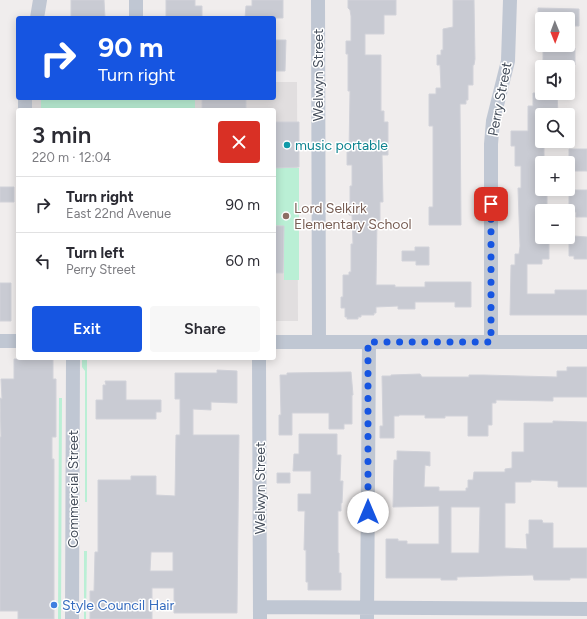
<!DOCTYPE html>
<meta charset="utf-8">
<style>
body{margin:0;font-family:Figtree,sans-serif;background:#f7f7f7;color:#2b2b33;height:100vh;display:flex;flex-direction:column;font-size:15px;white-space:nowrap}
*{box-sizing:border-box;margin:0}
p{font-size:13px;color:#7c7c81}
.icon{flex:none;width:22px;height:22px;fill:none;stroke:currentColor;stroke-width:2;stroke-linecap:round;stroke-linejoin:round}
.map{position:relative;flex:1;overflow:hidden}
.sheet{position:absolute;left:16px;top:108px;width:260px;height:252px;display:flex;flex-direction:column;background:#fff;border-radius:4px;box-shadow:0 2px 10px #0003}
.sheet>*{flex:none}
.hud{position:absolute;left:16px;top:16px;width:260px;height:84px;border-radius:4px;box-shadow:0 2px 10px #0003;background:#1655e1;color:#fff;overflow:hidden}
.needle{width:26px;rotate:179deg}
.controls{position:absolute;left:535px;top:12px;display:grid;gap:8px}
.controls a{display:grid;place-items:center;width:40px;height:40px;border-radius:4px;background:#fff;box-shadow:0 2px 10px #0003;font-size:20px}
.pin{position:absolute;display:grid;place-items:center;width:34px;height:34px;color:#fff;margin:-17px;border-radius:8px;box-shadow:0 2px 6px #0006}
.me{position:absolute;width:44px;margin:-22px;rotate:0deg;stroke-linejoin:round;filter:drop-shadow(0 0 3px #0008)}
.turn{display:flex;align-items:center;gap:14px;height:84px;padding:0 16px;font-size:18px}
.turn .icon{width:52px;height:52px;stroke-width:2.5}
.turn b{display:block;font-size:28px;line-height:34px}
.round{display:grid;place-items:center;flex:none;width:42px;height:42px;border-radius:4px;background:#f7f7f7}
.headline{display:flex;align-items:center;justify-content:space-between;height:68px;padding:0 16px}
h1{font-size:24px;font-weight:600;line-height:30px}
.primary-button{display:flex;gap:8px;margin-top:auto;padding:8px 16px}
.primary-button a{flex:1;height:46px;border-radius:4px;background:#1655e1;color:#fff;font-size:16px;font-weight:600;line-height:46px;text-align:center}
.primary-button a+a{background:#f7f7f7;color:#2b2b33}
ul{padding:0;list-style:none}
li{display:flex;align-items:center;gap:12px;height:56px;padding:0 16px;border-top:1px solid #e1e1e2}
li div{flex:1}
li b{display:block;font-size:15px}
li em{font-style:normal}
.map>svg:first-child{display:block}
</style>
<div class="map">
<svg width="587" height="619" viewBox="0 0 587 619">
<rect width="100%" height="100%" fill="#f0eded"/>
<path fill="#e1dedf" d="M274,82h23l1,239h-24v-211h-243v-12h243z"/>
<path fill="#baefd5" d="M41,98h154v12h-154z
M274,168h25v112h-15v-54l-10,-1z
M82,360h5v142h-2v-131l-3,-4z
M59,398h3l-1,221h-3z
M84,551h3l-1,68h-2z"/>
<path fill="#c9cbd3" stroke="#d1d2d9" fill-rule="evenodd" d="M71,0h33l1,18h-34z
M166,0h29v6h7v12h-36z
M252,0h31v18h-38l1,-12h6z
M348,0h48v15h-12v19h-19v21h16v56h3v11h4v33h-6l1,47h-3v19h-3l-1,64h19v2h30v-5h46v25h-16v-5h-40v7h-17v-3l-22,1v6h-2v2h-13v2h-3v2h-11v-2h-2v-9h-4v-11h2v-22h6v-3h2v-28h2l-1,-29h-3v-11h1v-18h2v-21h-5v-13h2l1,-61h-2v-37h-2v-13h5v-25l-1,-6 -2,-2z
M453,0h21l1,59 -1,6h-1v20h-5v15h-2v4h-6l1,121h-32v-18h4v-81h-4v-32h7v-6h5l-1,-23h-3v-10h4v-5h2v-21l10,-2z
M538,8l41,1v17h-11v-7h-30z
M274,40h12l-1,31h-11z
M543,48h32v17h-12v2h-20z
M533,93h24l1,22h-16v26h2v22h-2v26h5v22h-5v26h7v22h-7v5h-15v30h28v-4h32v25h-77l1,-50h4v-11h4l1,-8 -2,-58h3v-22h-6v-20h-4v-15h17v-25h5z
M202,98h44v12h-44z
M275,122h24v45l-24,1z
M569,149h18v22h-13v-3h-5z
M0,187h14v15h-14z
M569,190h18v27h-11v-5h-2v-5h-5z
M274,226h10l-1,47h-9z
M574,236l13,1v22h-13v-3h-5v-12h5z
M415,247h14v18h-13v-4h-14v-10h13z
M0,283h11v38h-11z
M14,359h39v20h3v58h-4v22h2v160h-36v-8h-18v-174h1l-1,-39 2,1 -1,-20h13z
M567,367h20v30h-34v4l-57,-1v3h-4v22h-4v11h-20v-20h-23v2h-20v-3h-26v1h-5v22h-14v-12h3l-1,-50h9v-1l29,-1 2,3h47v-2h15l73,2v-6h10z
M217,370l20,1v32l-26,-1v8l-18,-1v26h46l-2,178h-63v-25h-22v31h-62v-28h4l1,-39h3v-72h33v-4h25v19l19,1 1,-61h4v-36h-5v-26h42zM151,552h22v19h-23z
M351,372l2,23h-1v29h-8v5h-15v-16h-37v22h-13v-20h2l-1,-40h7v-2z
M105,381h21v19h35v12h-5v7h-60v-19h7v-15h3z
M553,421l34,1v65h-29v-6l-27,-1v2h-16v21h-10v45l22,1 -1,-15h3v-14h13l1,3h10v25h34v30h-17v2h-36l-1,-5 -76,2v3h-16v-2h-55v-39h12v2h9v3h32v-38l-46,1 1,-47h3v-9l33,1v14l-5,-1 -1,22h15v4h27v-3h2v-8h5l1,-8h31v-3l7,-1v-16h12v-29h29zM451,507h29l-1,46h-28z
M299,434h38v21h4l-1,26h3l-1,22h-1v8h-3v42h1v20h2v17h-33v-8h-2v-32h-2l1,-39h-7v-17h13v-23h-18l1,-17h5z
M277,473h13v10h-13z"/>
<g fill="none" stroke-linecap="round" stroke-linejoin="round">
<path stroke="#c0c7d3" stroke-width="14" d="M136,0v18
M318,0l1,342
M37,18l3,-18
M25,110v-12
M0,341h18
M274,342h313
M491,342v-198l2,-23 15,-60 2,-61
M259,358l1,261
M260,607l327,2
M72,619l1,-261
M367,619l2,-277"/>
</g>
<g fill="none" stroke-linecap="round" stroke-linejoin="round">
<path stroke="#1655e1" stroke-width="7" stroke-dasharray="0 12.6" d="M368,512v-170h123v-138"/>
</g>
<circle fill="#0f9aa8" stroke="#fff" stroke-width="1.5" cx="287" cy="145" r="4"/>
<circle fill="#8d6e63" stroke="#fff" stroke-width="1.5" cx="286" cy="216" r="4"/>
<circle fill="#3f7fe0" stroke="#fff" stroke-width="1.5" cx="54" cy="605" r="4"/>
<g text-anchor="middle" dominant-baseline="central" stroke-width="3" stroke-linejoin="round" paint-order="stroke">
<g font-size="14" fill="#454e5b" stroke="#fff">
<text transform="translate(318 75) rotate(-90)">Welwyn Street</text>
<text transform="translate(500 99) rotate(-79)">Perry Street</text>
<text transform="translate(260 488) rotate(-90)">Welwyn Street</text>
<text transform="translate(73 489) rotate(-90)">Commercial Street</text>
</g>
<g font-size="14" fill="#0d838f" stroke="#fff" text-anchor="start">
<text x="295" y="145">music portable</text>
</g>
<g font-size="14" fill="#785e54" stroke="#fff" text-anchor="start">
<text x="294" y="208">Lord Selkirk<tspan x="294" dy="16">Elementary School</tspan></text>
</g>
<g font-size="14" fill="#366cbe" stroke="#fff" text-anchor="start">
<text x="62" y="605">Style Council Hair</text>
</g>
</g>
</svg>
<div class="controls">
<a><svg class="needle" viewBox="-14 -14 28 28"><path d="M0-13l5 13h-10z" fill="#e53935"/><path d="M0 13l5-13h-10z" fill="#7c7c81"/></svg></a>
<a><svg class="icon" aria-label="sound" viewBox="0 0 24 24"><path d="M4 9h4l5-4v14l-5-4H4zM17 9q2 3 0 6"/></svg></a>
<a><svg class="icon" aria-label="search" viewBox="0 0 24 24"><circle cx="10" cy="10" r="6"/><path d="M15 15l6 6"/></svg></a>
<a>+</a>
<a>−</a>
</div>
<div class="pin" style="left:491px;top:204px;background:#d93025"><svg class="icon" aria-label="arrive" viewBox="0 0 24 24"><path d="M6 21V4h12l-3 4 3 4H6"/></svg></div>
<svg class="me" style="left:368px;top:512px" viewBox="-20 -20 40 40"><circle r="19" fill="#fff"/><path d="M0-13L10 11 0 6-10 11z" fill="#1655e1"/></svg>
<div class="hud">
<div class="turn"><svg class="icon" aria-label="right" viewBox="0 0 24 24"><path d="M7 20v-9h11M14 6l5 5-5 5"/></svg><div><b>90 m</b>Turn right</div></div>
</div>
<section class="sheet">
<div class="headline"><div><h1>3 min</h1><p>220 m · 12:04</p></div><a class="round" style="background:#d93025;color:#fff"><svg class="icon" aria-label="close" viewBox="0 0 24 24"><path d="M6 6l12 12M18 6L6 18"/></svg></a></div>
<ul>
<li><svg class="icon" aria-label="right" viewBox="0 0 24 24"><path d="M7 20v-9h11M14 6l5 5-5 5"/></svg><div><b>Turn right</b><p>East 22nd Avenue</p></div><em>90 m</em></li>
<li><svg class="icon" aria-label="left" viewBox="0 0 24 24"><path d="M17 20v-9H6M10 6l-5 5 5 5"/></svg><div><b>Turn left</b><p>Perry Street</p></div><em>60 m</em></li>
</ul>
<div class="primary-button"><a>Exit</a><a>Share</a></div>
</section>
</div>
